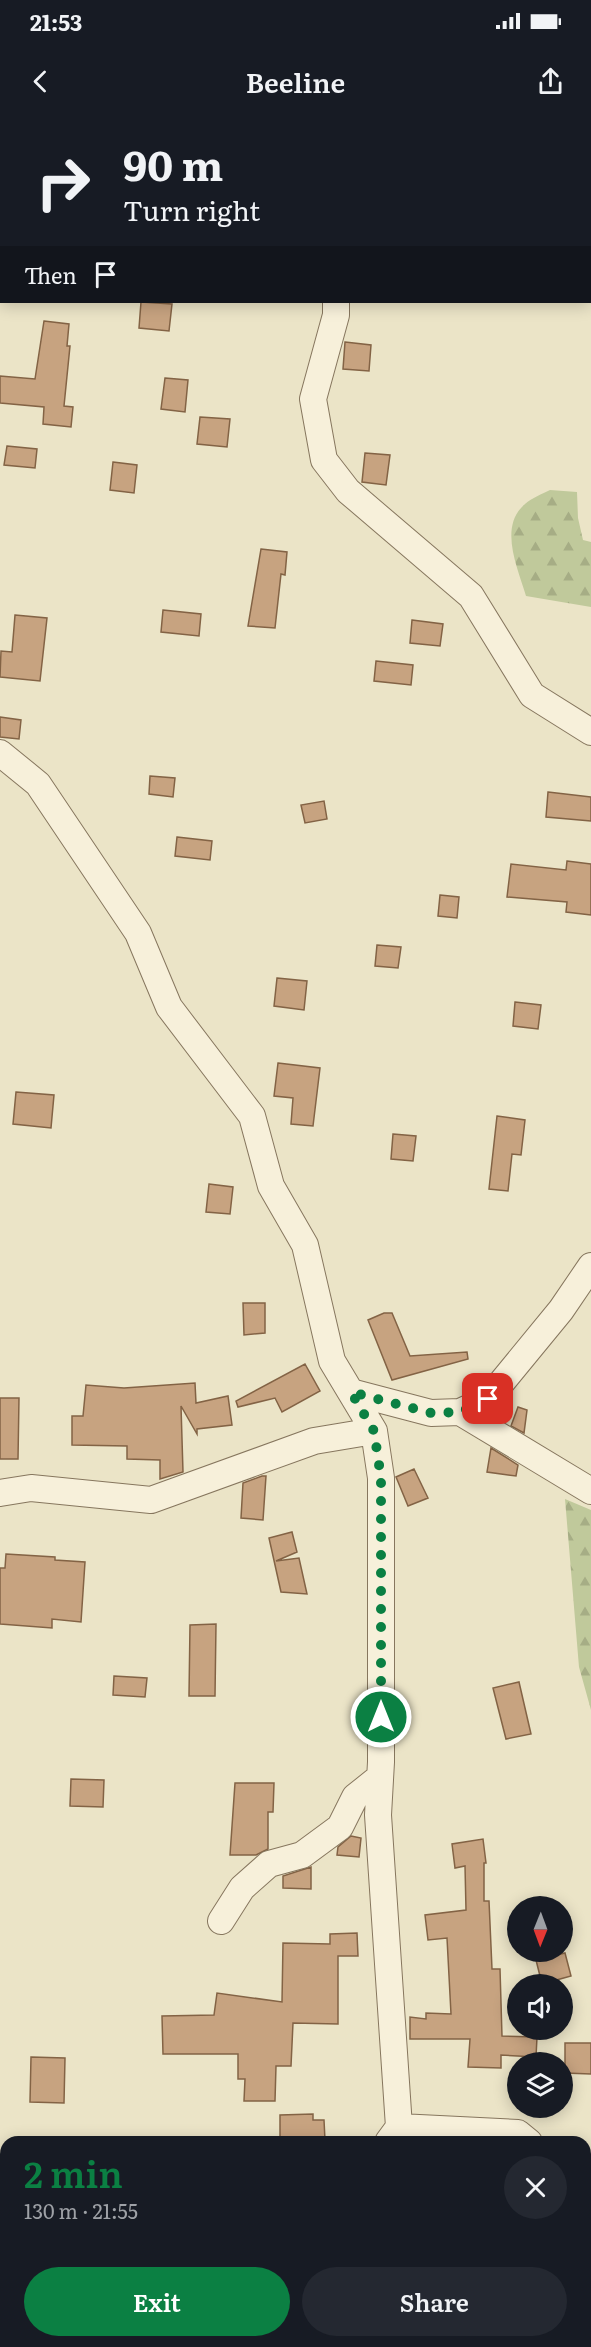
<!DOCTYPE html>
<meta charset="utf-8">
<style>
body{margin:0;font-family:Literata,serif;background:#242831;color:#f1f3f6;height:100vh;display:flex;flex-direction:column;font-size:22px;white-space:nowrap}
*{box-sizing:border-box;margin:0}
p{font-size:20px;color:#9ea1a6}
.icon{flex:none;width:33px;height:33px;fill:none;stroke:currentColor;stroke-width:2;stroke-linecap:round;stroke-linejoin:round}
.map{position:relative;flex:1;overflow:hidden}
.panel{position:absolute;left:0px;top:2016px;width:591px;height:212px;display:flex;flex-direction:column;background:#171b24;border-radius:18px 18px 0 0;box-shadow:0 3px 15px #0003}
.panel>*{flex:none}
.banner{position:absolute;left:0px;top:0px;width:591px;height:183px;box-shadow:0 3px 15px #0003;background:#171b24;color:#f1f3f6;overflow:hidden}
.needle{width:39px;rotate:181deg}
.buttons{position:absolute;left:507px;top:1776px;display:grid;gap:12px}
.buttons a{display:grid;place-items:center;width:66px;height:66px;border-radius:50%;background:#171b24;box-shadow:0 3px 15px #0003;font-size:30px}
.pin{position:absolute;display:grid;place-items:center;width:51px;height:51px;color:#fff;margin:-26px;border-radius:12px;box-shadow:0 3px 9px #0006}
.me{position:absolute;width:66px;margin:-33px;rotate:0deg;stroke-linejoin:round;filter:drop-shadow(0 0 4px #0008)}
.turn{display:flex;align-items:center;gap:21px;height:126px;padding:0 24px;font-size:27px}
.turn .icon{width:78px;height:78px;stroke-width:2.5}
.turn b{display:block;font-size:42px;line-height:51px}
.then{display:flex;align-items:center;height:57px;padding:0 24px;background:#0003;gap:12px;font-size:22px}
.round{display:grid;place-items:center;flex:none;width:63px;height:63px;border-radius:32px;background:#242831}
.head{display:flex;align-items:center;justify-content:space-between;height:102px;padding:0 24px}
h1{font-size:36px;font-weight:600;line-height:45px;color:#0b8043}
.cta{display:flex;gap:12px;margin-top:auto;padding:12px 24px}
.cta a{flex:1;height:69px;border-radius:36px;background:#0b8043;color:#fff;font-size:24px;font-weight:600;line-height:69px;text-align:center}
.cta a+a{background:#242831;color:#f1f3f6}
.status{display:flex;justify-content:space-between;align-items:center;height:42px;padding:0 30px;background:#171b24;direction:ltr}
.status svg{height:16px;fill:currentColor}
header{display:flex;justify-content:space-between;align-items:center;height:78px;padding:0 24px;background:#171b24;font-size:27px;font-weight:600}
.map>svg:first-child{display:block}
</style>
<div class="status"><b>21:53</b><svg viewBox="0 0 49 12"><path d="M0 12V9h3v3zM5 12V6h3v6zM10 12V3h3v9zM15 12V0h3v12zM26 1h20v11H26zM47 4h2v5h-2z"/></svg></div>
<header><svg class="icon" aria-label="back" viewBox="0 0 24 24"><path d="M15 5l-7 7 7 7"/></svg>Beeline<svg class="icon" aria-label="share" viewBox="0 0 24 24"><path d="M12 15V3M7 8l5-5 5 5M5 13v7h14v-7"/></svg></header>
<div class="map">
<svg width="591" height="2227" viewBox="0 0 591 2227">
<defs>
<pattern id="forest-firs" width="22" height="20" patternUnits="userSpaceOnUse" patternTransform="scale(1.5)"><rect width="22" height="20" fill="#c0c99b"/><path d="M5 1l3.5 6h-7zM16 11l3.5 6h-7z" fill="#a6ad85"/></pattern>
</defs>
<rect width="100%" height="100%" fill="#ebe4c7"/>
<path fill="url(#forest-firs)" d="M550,370l27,2 1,26 5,22 8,2v65l-65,-11c-8,-28 -28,-69 -1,-92 7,-6 17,-10 25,-14z
M565,1379l26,11v200l-12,-43z"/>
<path fill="#c7a380" stroke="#836345" stroke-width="1.5" d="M141,182l31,2 -3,27 -30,-3z
M44,201l25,3 -2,22h3l-6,60 9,1 -2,20 -28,-3 1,-17 -44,-4v-27l35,3z
M345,222l26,3 -2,26 -26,-2z
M165,258l23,2 -3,32 -24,-3z
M200,297l30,2 -3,28 -30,-3z
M7,326l30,3 -2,19 -31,-3z
M365,333l25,2 -4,30 -24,-3z
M113,342l24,3 -3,28 -24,-3z
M261,429l26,3 -2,23 -4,-1 -6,54 -27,-2z
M163,490l38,4 -2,22 -38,-4z
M15,495l32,3 -7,63 -40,-4 1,-26 11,1z
M412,500l31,4 -3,22 -30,-3z
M376,541l37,4 -2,20 -37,-4z
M0,597l21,3 -2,19 -19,-2z
M150,656l25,2 -2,19 -24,-3z
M548,672l43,5v24l-45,-4z
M324,681l3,18 -22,4 -4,-18z
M177,717l35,4 -2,19 -35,-4z
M567,741l24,3v51l-25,-3 1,-10 -60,-5 4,-33 55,6z
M440,775l19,2 -2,21 -19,-2z
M377,825l24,2 -3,21 -23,-2z
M277,858l30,3 -3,29 -30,-4z
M515,882l26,3 -3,24 -25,-3z
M278,943l42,5 -7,58 -22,-2 2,-26 -19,-2z
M16,972l38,3 -3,33 -38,-4z
M497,996l28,4 -4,35 -9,-1 -4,37 -19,-2z
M393,1014l23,2 -3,25 -22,-2z
M209,1064l24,3 -3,27 -24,-2z
M243,1183h22v30l-21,2z
M384,1193h8l18,43 57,-4 1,7 -76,21 -24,-60z
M305,1244l15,27 -38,21 -7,-14 -37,9 -2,-6z
M195,1263l1,20 32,-7 4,29 -35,4v5l-16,-28 2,66 -23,7v-19l-33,-1v-13l-55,-1v-29h11l3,-31 38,3z
M0,1278h19l-1,61h-18z
M518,1287l9,3 -3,23 -13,-7z
M491,1328l27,17 -2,11 -29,-4z
M414,1349l14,29 -20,8 -12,-29z
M262,1356h4l-3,44 -22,-2 2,-35z
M292,1412l5,20 -21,9 23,-3 8,36 -26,-2 -12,-54z
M6,1434l49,3v3l30,2 -4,60 -29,-3v9l-52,-4v-56h5z
M216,1504l-1,72h-26l1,-71z
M114,1556l33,2 -2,19 -32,-2z
M519,1562l12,52 -25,5 -13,-51z
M71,1659l33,1 -1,27 -33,-1z
M235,1663h39l-1,29h-5v37l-12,6h-26z
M351,1716l10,2 -2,19 -22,-2 1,-8z
M483,1719l3,24h-2v38h5l3,68h8l2,67 35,1 -1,20 -35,-2v13l-33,-1 2,-28h-60v-22l16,2v-6l25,1 -4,-76 -19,2 -3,-25 41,-5 -1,-44 -10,2 -3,-24z
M311,1747v22l-28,-1v-12z
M357,1813l1,23h-20v68l-45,-1 -2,43h-15l-1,35h-31l1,-22h-7v-25h-75l-1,-38 52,-1 3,-22 65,9 1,-59 47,1v-10z
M565,1833l6,23 -29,8 -6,-24z
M565,1923h26v31l-26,-1z
M31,1937l34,1 -1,45 -34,-1z
M313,1994v6h11l1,20 -45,2v-27z"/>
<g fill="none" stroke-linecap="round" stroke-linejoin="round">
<g stroke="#86765e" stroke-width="28">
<path id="minor" d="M32,0l1,2
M336,182v13l-23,84 11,61 24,31 123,105 61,99 59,37
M0,633l38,31 100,149 31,74 83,109 19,70 34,59 27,116 42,70 7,47v284l-3,53 21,312 -11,15
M351,1272l80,21 29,-1 28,-13 73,-89 30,-44
M460,1292l131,79
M0,1373l31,-5 120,12 163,-59 60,-10
M221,1801l21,-33 27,-24 33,-9 38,-28 15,-30 25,-20
M399,2007l119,6 11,9
M585,2062l6,4
M403,2227l1,-5"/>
</g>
<use href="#minor" stroke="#f7f0da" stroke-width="26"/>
</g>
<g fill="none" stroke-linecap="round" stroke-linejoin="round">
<path stroke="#0b8043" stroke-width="10" stroke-dasharray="0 18" d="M381,1597v-239l-7,-47 -23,-39 80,21 29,-1 28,-13"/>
</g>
</svg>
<div class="buttons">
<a><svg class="needle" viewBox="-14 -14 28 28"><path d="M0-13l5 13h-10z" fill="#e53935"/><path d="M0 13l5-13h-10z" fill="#9ea1a6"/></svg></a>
<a><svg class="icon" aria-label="sound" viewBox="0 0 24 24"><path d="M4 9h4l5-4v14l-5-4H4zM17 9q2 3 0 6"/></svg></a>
<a><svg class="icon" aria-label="layers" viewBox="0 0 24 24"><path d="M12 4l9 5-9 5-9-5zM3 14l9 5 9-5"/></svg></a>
</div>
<div class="pin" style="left:488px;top:1279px;background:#d93025"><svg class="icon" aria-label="arrive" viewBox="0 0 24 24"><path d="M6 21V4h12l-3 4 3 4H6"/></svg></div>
<svg class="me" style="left:381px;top:1597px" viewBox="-20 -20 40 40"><circle r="17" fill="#0b8043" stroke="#fff" stroke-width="3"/><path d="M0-11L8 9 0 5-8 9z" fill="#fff"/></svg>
<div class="banner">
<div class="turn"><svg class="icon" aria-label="right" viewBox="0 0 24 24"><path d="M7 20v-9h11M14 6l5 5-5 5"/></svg><div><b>90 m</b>Turn right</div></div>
<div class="then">Then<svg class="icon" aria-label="arrive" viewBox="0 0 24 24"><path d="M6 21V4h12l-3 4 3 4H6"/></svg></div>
</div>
<section class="panel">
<div class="head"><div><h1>2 min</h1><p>130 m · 21:55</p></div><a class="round"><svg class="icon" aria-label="close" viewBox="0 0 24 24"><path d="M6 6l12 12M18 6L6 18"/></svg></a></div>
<div class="cta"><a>Exit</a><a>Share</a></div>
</section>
</div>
